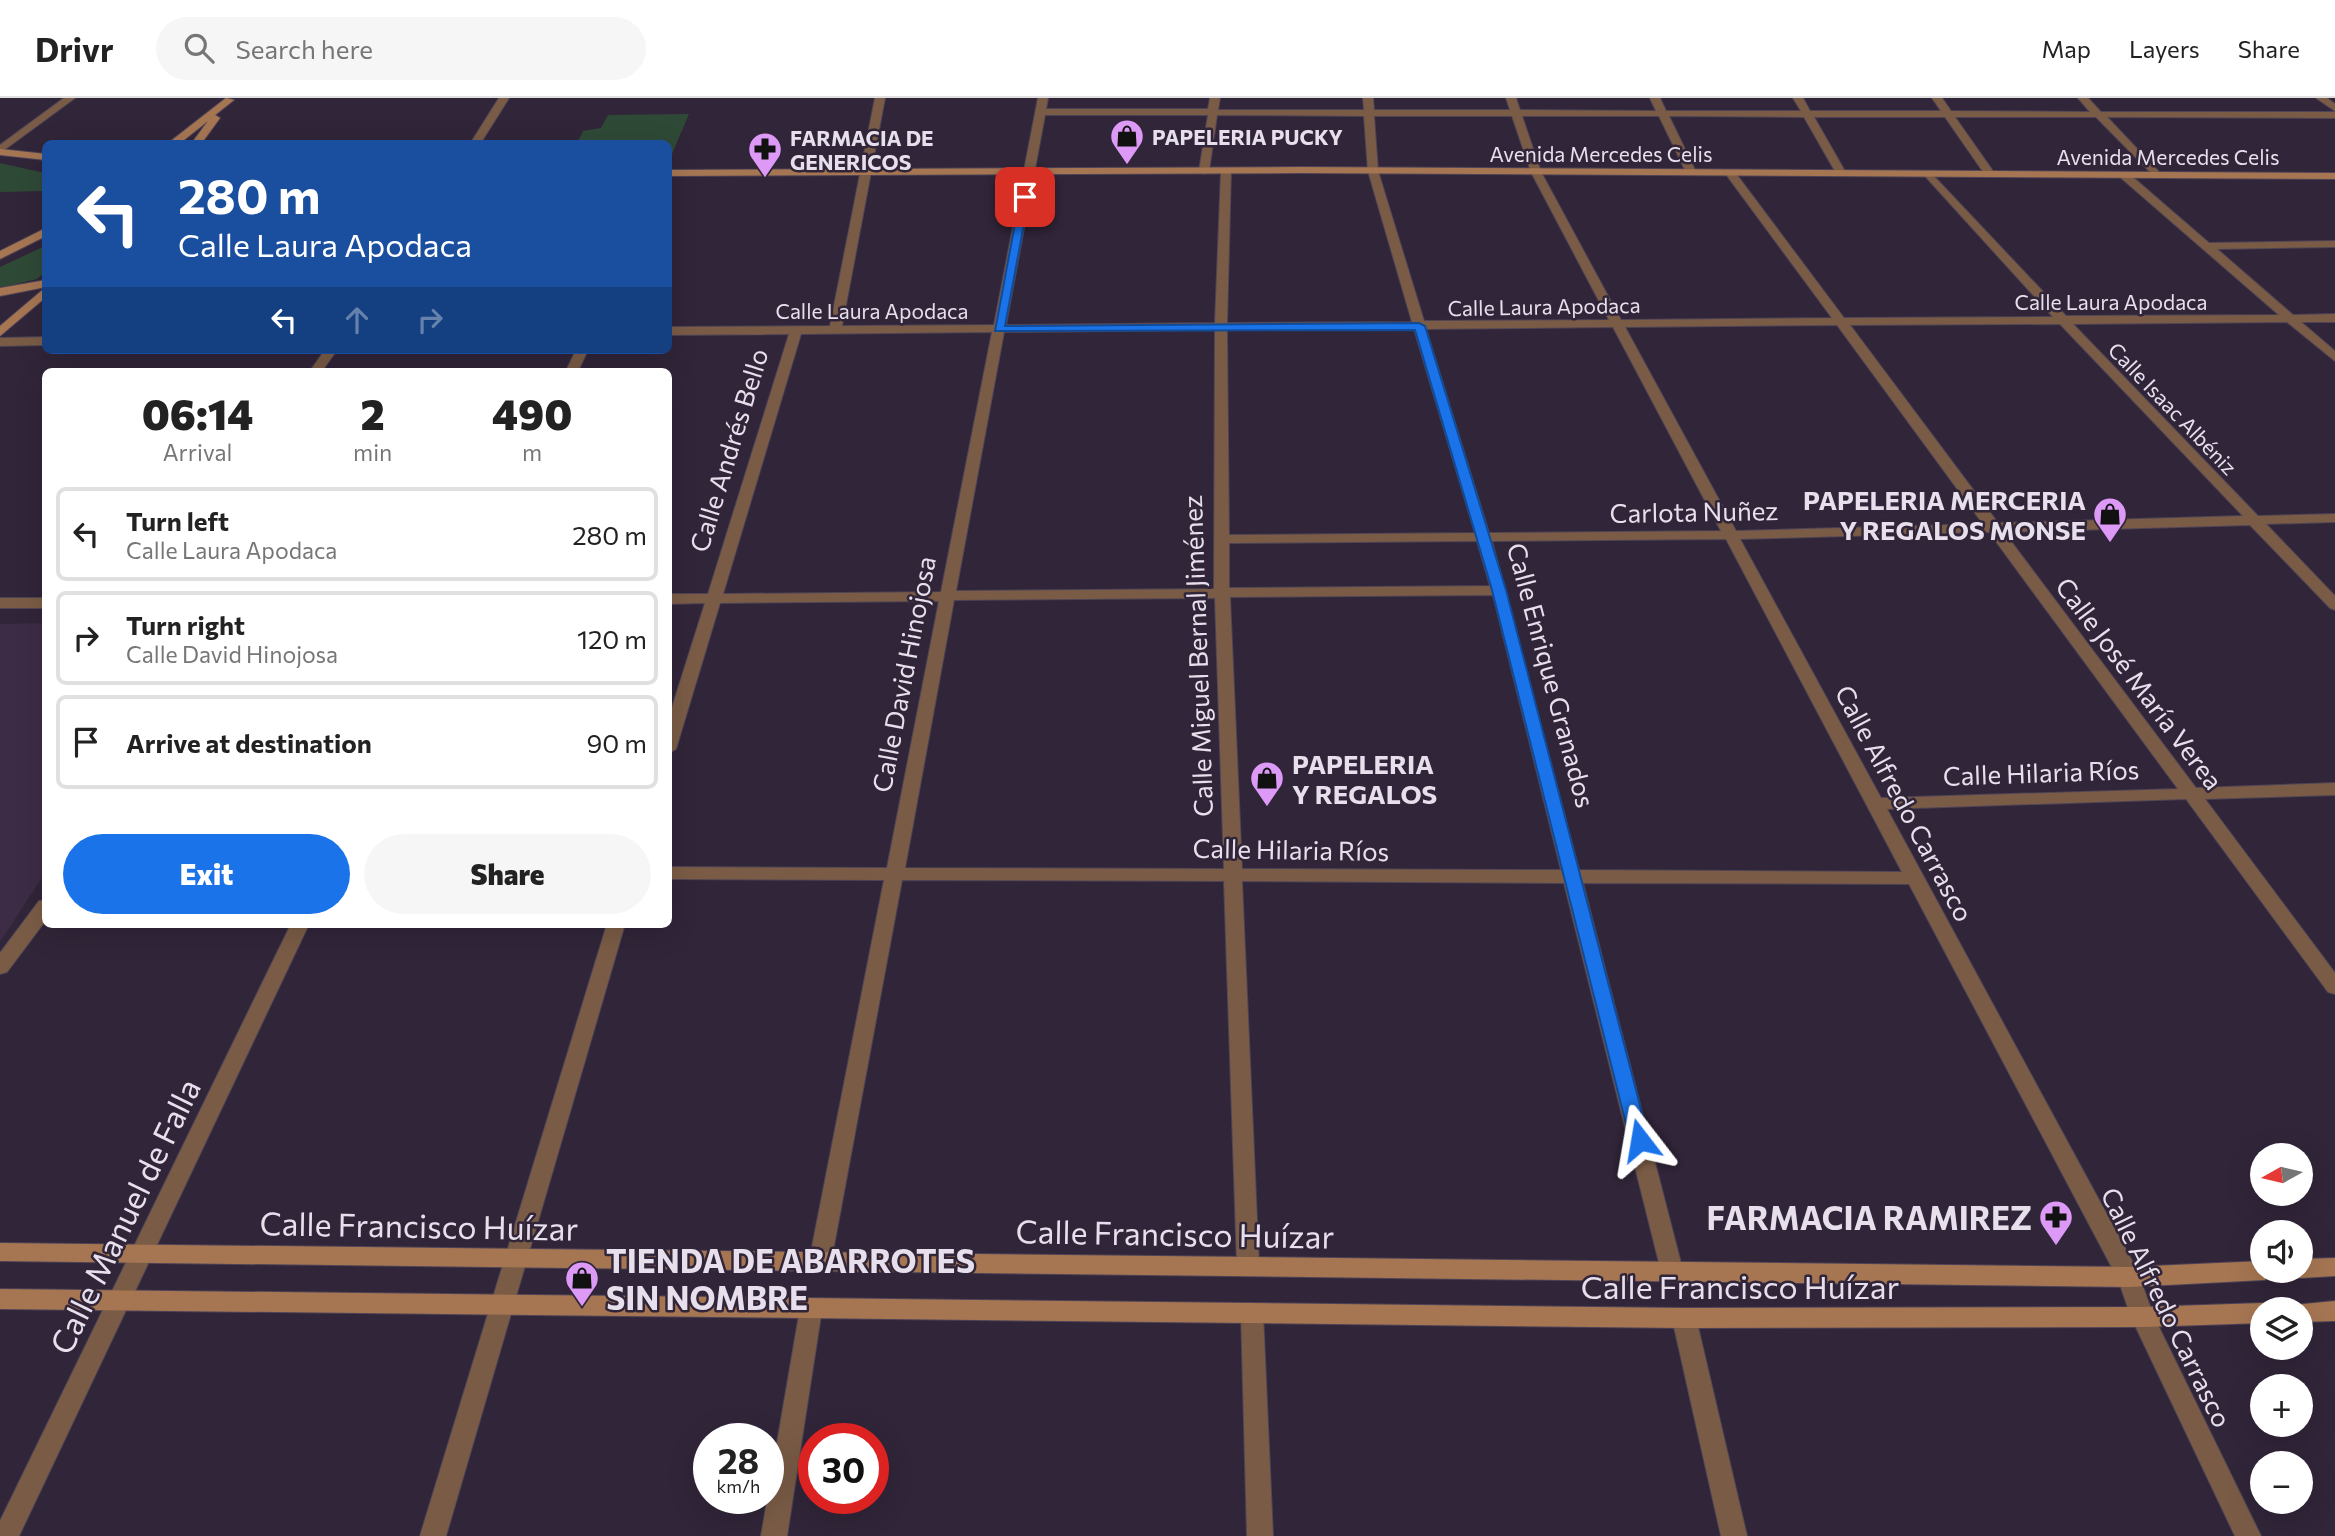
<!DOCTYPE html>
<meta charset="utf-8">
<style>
body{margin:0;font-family:Commissioner,sans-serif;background:#f6f6f6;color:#222;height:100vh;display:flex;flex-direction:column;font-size:26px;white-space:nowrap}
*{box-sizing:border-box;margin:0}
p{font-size:23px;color:#767676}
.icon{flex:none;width:38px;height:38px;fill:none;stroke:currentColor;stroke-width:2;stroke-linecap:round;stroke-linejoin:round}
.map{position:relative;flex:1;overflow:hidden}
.sheet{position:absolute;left:42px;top:270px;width:630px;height:560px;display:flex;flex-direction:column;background:#fff;border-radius:10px;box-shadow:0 7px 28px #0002}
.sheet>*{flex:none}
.hud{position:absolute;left:42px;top:42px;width:630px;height:214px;border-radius:10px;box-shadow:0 7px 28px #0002;background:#1a4fa0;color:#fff;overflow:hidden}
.needle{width:46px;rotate:262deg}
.tools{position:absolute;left:2250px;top:1045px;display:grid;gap:14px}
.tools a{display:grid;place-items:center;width:63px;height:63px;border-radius:50%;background:#fff;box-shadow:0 7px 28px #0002;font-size:35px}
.speed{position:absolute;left:693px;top:1325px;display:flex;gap:14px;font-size:35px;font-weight:700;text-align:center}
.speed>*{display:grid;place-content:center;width:91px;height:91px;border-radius:50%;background:#fff;box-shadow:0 7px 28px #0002;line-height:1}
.speed small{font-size:18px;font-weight:400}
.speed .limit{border:10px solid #d22;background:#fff;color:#111}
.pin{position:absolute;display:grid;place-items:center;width:60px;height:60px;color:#fff;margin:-30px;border-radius:14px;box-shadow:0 4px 10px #0006}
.me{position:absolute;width:77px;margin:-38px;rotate:346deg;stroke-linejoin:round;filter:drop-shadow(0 0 5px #0008)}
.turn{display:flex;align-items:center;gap:24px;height:147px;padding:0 21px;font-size:32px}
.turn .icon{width:91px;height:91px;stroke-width:2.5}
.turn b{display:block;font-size:49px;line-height:60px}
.lanes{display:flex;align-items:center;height:66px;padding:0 21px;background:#0003;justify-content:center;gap:35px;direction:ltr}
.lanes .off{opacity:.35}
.eta{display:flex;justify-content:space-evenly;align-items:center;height:119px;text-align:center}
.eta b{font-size:42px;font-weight:800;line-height:49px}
.cta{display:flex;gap:14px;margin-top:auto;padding:14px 21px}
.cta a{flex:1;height:80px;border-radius:42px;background:#1a73e8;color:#fff;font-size:28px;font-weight:800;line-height:80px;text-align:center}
.cta a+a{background:#f6f6f6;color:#222}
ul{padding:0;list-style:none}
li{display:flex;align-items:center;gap:21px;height:94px;margin:0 14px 10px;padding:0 7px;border:4px solid #e0e0e0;border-radius:10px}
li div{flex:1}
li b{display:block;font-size:26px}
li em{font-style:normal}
header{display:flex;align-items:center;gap:42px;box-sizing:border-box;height:98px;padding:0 35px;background:#fff;border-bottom:2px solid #e0e0e0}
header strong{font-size:33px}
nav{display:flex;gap:38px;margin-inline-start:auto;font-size:24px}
.search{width:490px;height:63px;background:#f6f6f6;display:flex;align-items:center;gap:18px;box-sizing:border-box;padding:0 24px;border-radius:38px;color:#767676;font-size:26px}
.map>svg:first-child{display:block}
</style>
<header>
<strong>Drivr</strong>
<div class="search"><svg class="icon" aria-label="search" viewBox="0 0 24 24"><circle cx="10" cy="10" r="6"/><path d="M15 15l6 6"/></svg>Search here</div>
<nav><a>Map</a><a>Layers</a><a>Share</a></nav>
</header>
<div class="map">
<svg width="2335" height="1438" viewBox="0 0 2335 1438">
<rect width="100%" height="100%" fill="#312539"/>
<path fill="#3c2c45" d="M45,525v250l-45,69v-318z"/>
<path fill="#2f4937" d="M689,16l-20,47 -1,-17 -91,-1 6,-12 18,-3 7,-13z
M0,65l45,10v18l-45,1z
M45,148v26l-8,7 -37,9v-21z"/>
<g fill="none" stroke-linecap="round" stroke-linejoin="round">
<g stroke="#4e4356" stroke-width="2">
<path id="street" d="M64,0h11l-75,55v-8z
M499,0h10l-29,46h-10z
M875,0h10l-43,228 152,-1 44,-227h10l-2,11h162l2,-11h10l-2,12h146l-1,-12h10l1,12h136l-4,-12h10l4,12 136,1 -6,-13h10l6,13h135l-8,-13h10l7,13h131l-9,-13h10l9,13 139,1 -12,-14h10l13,14h234v6l-228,-1 53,56v4l-4,1 -60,-61h-141l40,57 -5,3 -4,-1 -41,-59h-131l32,56 -5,3 -5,-3 -32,-56 -135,-1 27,56 -5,3 -5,-3 -27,-56h-137l19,56 80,148 211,-2 -107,-145 5,-3 4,1 110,147 209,-1 -128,-141v-4l4,-1 137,145 213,-1 -159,-138v-4h8l81,70 126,-2v6l-118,2 76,66 42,-1v8h-34l34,29v10l-48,-39 -214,2 185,192 77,-2v8l-69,2 69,72v14l-5,-2 -80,-83 -246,7 192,256 139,-5v12l-130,4 130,174v21l-7,-2 -142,-193 -299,10 250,461 17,47 107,219h-26l-104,-219 -13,-38 -209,-395 -326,-1 100,388 -3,7 -8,3 -8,-3 -3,-7 -97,-388 -322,-2 17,384 -3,7 -8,2 -8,-2 -3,-7 -13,-384 -322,-1 -71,382 -3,7 -8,2 -8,-2 -3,-7 75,-382 -216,-1v-12l219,1 52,-267 -219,2 -44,146 -8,5v-34l37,-117 -37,1v-10h40l81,-260 -121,1v-8l162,-1zM1045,17h163l-9,56 5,3 5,-3 8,-56 147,1 4,55 44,151 -185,1 4,-152 -5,-3 -5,3 -6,152 -209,2zM1374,18h138l19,56 78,148 -185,1 -46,-150zM2060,226l183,192 -245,7 -148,-198zM1837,227l146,199 -247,7 -111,-204zM1613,229l108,204 -232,2 -63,-204zM1414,231l61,204 -246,2 -2,-205zM1215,232l-1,259 -258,2 48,-259zM992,234l-51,260 -218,2 78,-260zM1989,434l189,257 -297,9 -141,-259zM1726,441l176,333 -323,-2 -87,-329zM1477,443l13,45 -261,2v-45zM1493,497l68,275 -319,-1 -12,-272zM1215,500l9,271 -319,-1 49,-268z
M2316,0h11l8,6v7z
M46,239v8l-46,1v-8z
M325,252h12l-15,21h-12z
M576,252h12l-10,21h-12z
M0,500h46v10h-46z
M46,802v20l-39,52 -7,2v-21l39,-52z
M291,826h18l-290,612h-19v-15z
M607,826h18l-179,612h-26z
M811,1201l8,3 3,7 -35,227h-26l39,-227 3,-7z
M1252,1205l8,3 3,7 10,223h-26l-6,-223 3,-7z
M1684,1210l8,3 4,7 51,218h-26l-49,-218 4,-7z"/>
</g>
<g stroke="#4e4356" stroke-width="2">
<path id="secondary" d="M226,0l8,2 -19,15 5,3 -19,26h-10l17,-23 -29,23h-12z
M0,51l46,5v6l-46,-5z
M1299,69l1036,6v6l-1036,-6 -631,3v-6z
M46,130v8l-46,23v-8z
M46,182v7l-46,9v-8z
M46,189v10l-46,39v-10z
M0,1145l2129,24 134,-6v9h12l-3,7 -8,3 -135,7 -2129,-26z
M2335,1160v18l-34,2 -8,-2 -3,-6h11v-11z
M0,1191l1684,19 459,-1 120,-4 10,6h-10v14l-120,4 -459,1 -1684,-19z
M2335,1203v20l-34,1v-13h-10l2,-4z"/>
</g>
<use href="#street" fill="#7a5c46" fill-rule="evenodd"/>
<use href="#secondary" fill="#a67653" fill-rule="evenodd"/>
</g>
<path fill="#1a73e8" stroke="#114b97" stroke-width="2" d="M1025,96l4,3 -24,129 414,-3 6,3 81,264 143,550 -3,5h-13l-3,-5 -138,-550 -77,-260 -420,1 25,-134z"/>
<defs>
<g id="shop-pin" transform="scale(1.75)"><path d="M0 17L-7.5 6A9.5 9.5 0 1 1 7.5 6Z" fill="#dc99f5" stroke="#312539"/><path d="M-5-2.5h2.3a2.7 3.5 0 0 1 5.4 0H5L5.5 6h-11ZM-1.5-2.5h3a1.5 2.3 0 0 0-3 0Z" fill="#111"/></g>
<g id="pharmacy-pin" transform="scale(1.75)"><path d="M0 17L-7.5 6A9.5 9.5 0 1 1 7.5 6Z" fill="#dc99f5" stroke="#312539"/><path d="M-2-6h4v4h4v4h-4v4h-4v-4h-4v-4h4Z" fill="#111"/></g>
</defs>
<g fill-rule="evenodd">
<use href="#shop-pin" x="1127" y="38"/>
<use href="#pharmacy-pin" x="765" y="51"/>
<use href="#shop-pin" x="2110" y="416"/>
<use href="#shop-pin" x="1267" y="680"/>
<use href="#pharmacy-pin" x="2056" y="1119"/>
<use href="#shop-pin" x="582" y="1180"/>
</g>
<g text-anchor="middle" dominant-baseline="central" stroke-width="5" stroke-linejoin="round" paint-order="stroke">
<g font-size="21" font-weight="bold" fill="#e7dfec" stroke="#312539" text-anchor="start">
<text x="1152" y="38">PAPELERIA PUCKY</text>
<text x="790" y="39">FARMACIA DE<tspan x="790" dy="24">GENERICOS</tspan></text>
</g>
<g font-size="21" fill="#e7dfec" stroke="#312539">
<text x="1601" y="55">Avenida Mercedes Celis</text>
<text x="2168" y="58">Avenida Mercedes Celis</text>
<text x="2111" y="203">Calle Laura Apodaca</text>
<text transform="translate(1544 208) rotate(-1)">Calle Laura Apodaca</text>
<text x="872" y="212">Calle Laura Apodaca</text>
<text transform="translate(2173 310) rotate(46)">Calle Isaac Albéniz</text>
</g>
<g font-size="26" fill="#e7dfec" stroke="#312539">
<text transform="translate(728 352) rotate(-73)">Calle Andrés Bello</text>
<text transform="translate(1694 413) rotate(-1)">Carlota Nuñez</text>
<text transform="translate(1197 558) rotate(-92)">Calle Miguel Bernal Jiménez</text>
<text transform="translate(903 576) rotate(-79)">Calle David Hinojosa</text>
<text transform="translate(1552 577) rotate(75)">Calle Enrique Granados</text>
<text transform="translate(2140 585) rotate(53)">Calle José María Verea</text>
<text transform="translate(2041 674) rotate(-2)">Calle Hilaria Ríos</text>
<text transform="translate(1905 705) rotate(62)">Calle Alfredo Carrasco</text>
<text transform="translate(1291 751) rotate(1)">Calle Hilaria Ríos</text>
<text transform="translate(2167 1209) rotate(64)">Calle Alfredo Carrasco</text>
</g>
<g font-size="26" font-weight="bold" fill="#e7dfec" stroke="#312539" text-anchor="end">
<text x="2086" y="401">PAPELERIA MERCERIA<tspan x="2086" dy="30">Y REGALOS MONSE</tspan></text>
<text x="1292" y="665" text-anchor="start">PAPELERIA<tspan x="1292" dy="30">Y REGALOS</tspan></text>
</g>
<g font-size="32" fill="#e7dfec" stroke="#312539">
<text transform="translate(124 1118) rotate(-64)">Calle Manuel de Falla</text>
<text transform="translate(419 1127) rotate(1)">Calle Francisco Huízar</text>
<text transform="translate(1175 1135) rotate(1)">Calle Francisco Huízar</text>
<text x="1740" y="1188">Calle Francisco Huízar</text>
</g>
<g font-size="32" font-weight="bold" fill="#e7dfec" stroke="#312539" text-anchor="end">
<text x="2032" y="1119">FARMACIA RAMIREZ</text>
<text x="606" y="1162" text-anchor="start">TIENDA DE ABARROTES<tspan x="606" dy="37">SIN NOMBRE</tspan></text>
</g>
</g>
</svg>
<div class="tools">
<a><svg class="needle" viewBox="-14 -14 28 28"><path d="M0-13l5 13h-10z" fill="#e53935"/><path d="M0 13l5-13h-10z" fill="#767676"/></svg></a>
<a><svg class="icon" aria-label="sound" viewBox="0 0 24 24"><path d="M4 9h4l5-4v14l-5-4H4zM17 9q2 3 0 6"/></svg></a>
<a><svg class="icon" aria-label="layers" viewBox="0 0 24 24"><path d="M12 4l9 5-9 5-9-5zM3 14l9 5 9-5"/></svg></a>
<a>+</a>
<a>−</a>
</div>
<div class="speed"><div>28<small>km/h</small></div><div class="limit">30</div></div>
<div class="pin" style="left:1025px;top:99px;background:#d93025"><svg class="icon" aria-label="arrive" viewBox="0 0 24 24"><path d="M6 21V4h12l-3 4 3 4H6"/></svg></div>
<svg class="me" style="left:1640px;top:1042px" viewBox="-20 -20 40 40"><path d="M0-17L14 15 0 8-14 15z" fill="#1a73e8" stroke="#fff" stroke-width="4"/></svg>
<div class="hud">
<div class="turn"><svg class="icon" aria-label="left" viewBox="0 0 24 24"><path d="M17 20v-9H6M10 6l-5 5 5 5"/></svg><div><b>280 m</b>Calle Laura Apodaca</div></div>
<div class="lanes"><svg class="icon" aria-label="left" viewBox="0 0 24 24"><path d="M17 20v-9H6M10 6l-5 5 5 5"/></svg><svg class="icon off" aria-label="ahead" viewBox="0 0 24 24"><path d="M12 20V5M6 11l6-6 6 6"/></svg><svg class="icon off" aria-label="right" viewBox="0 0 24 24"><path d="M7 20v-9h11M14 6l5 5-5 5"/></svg></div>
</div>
<section class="sheet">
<div class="eta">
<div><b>06:14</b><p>Arrival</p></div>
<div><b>2</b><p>min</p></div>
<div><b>490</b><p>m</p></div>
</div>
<ul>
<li><svg class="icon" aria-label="left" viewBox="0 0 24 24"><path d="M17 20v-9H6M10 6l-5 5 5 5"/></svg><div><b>Turn left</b><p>Calle Laura Apodaca</p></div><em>280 m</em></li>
<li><svg class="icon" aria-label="right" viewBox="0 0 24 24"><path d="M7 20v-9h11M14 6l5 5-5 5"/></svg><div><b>Turn right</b><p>Calle David Hinojosa</p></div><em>120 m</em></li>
<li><svg class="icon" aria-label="arrive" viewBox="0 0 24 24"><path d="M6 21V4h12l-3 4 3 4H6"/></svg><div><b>Arrive at destination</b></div><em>90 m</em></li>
</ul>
<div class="cta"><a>Exit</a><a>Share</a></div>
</section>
</div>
